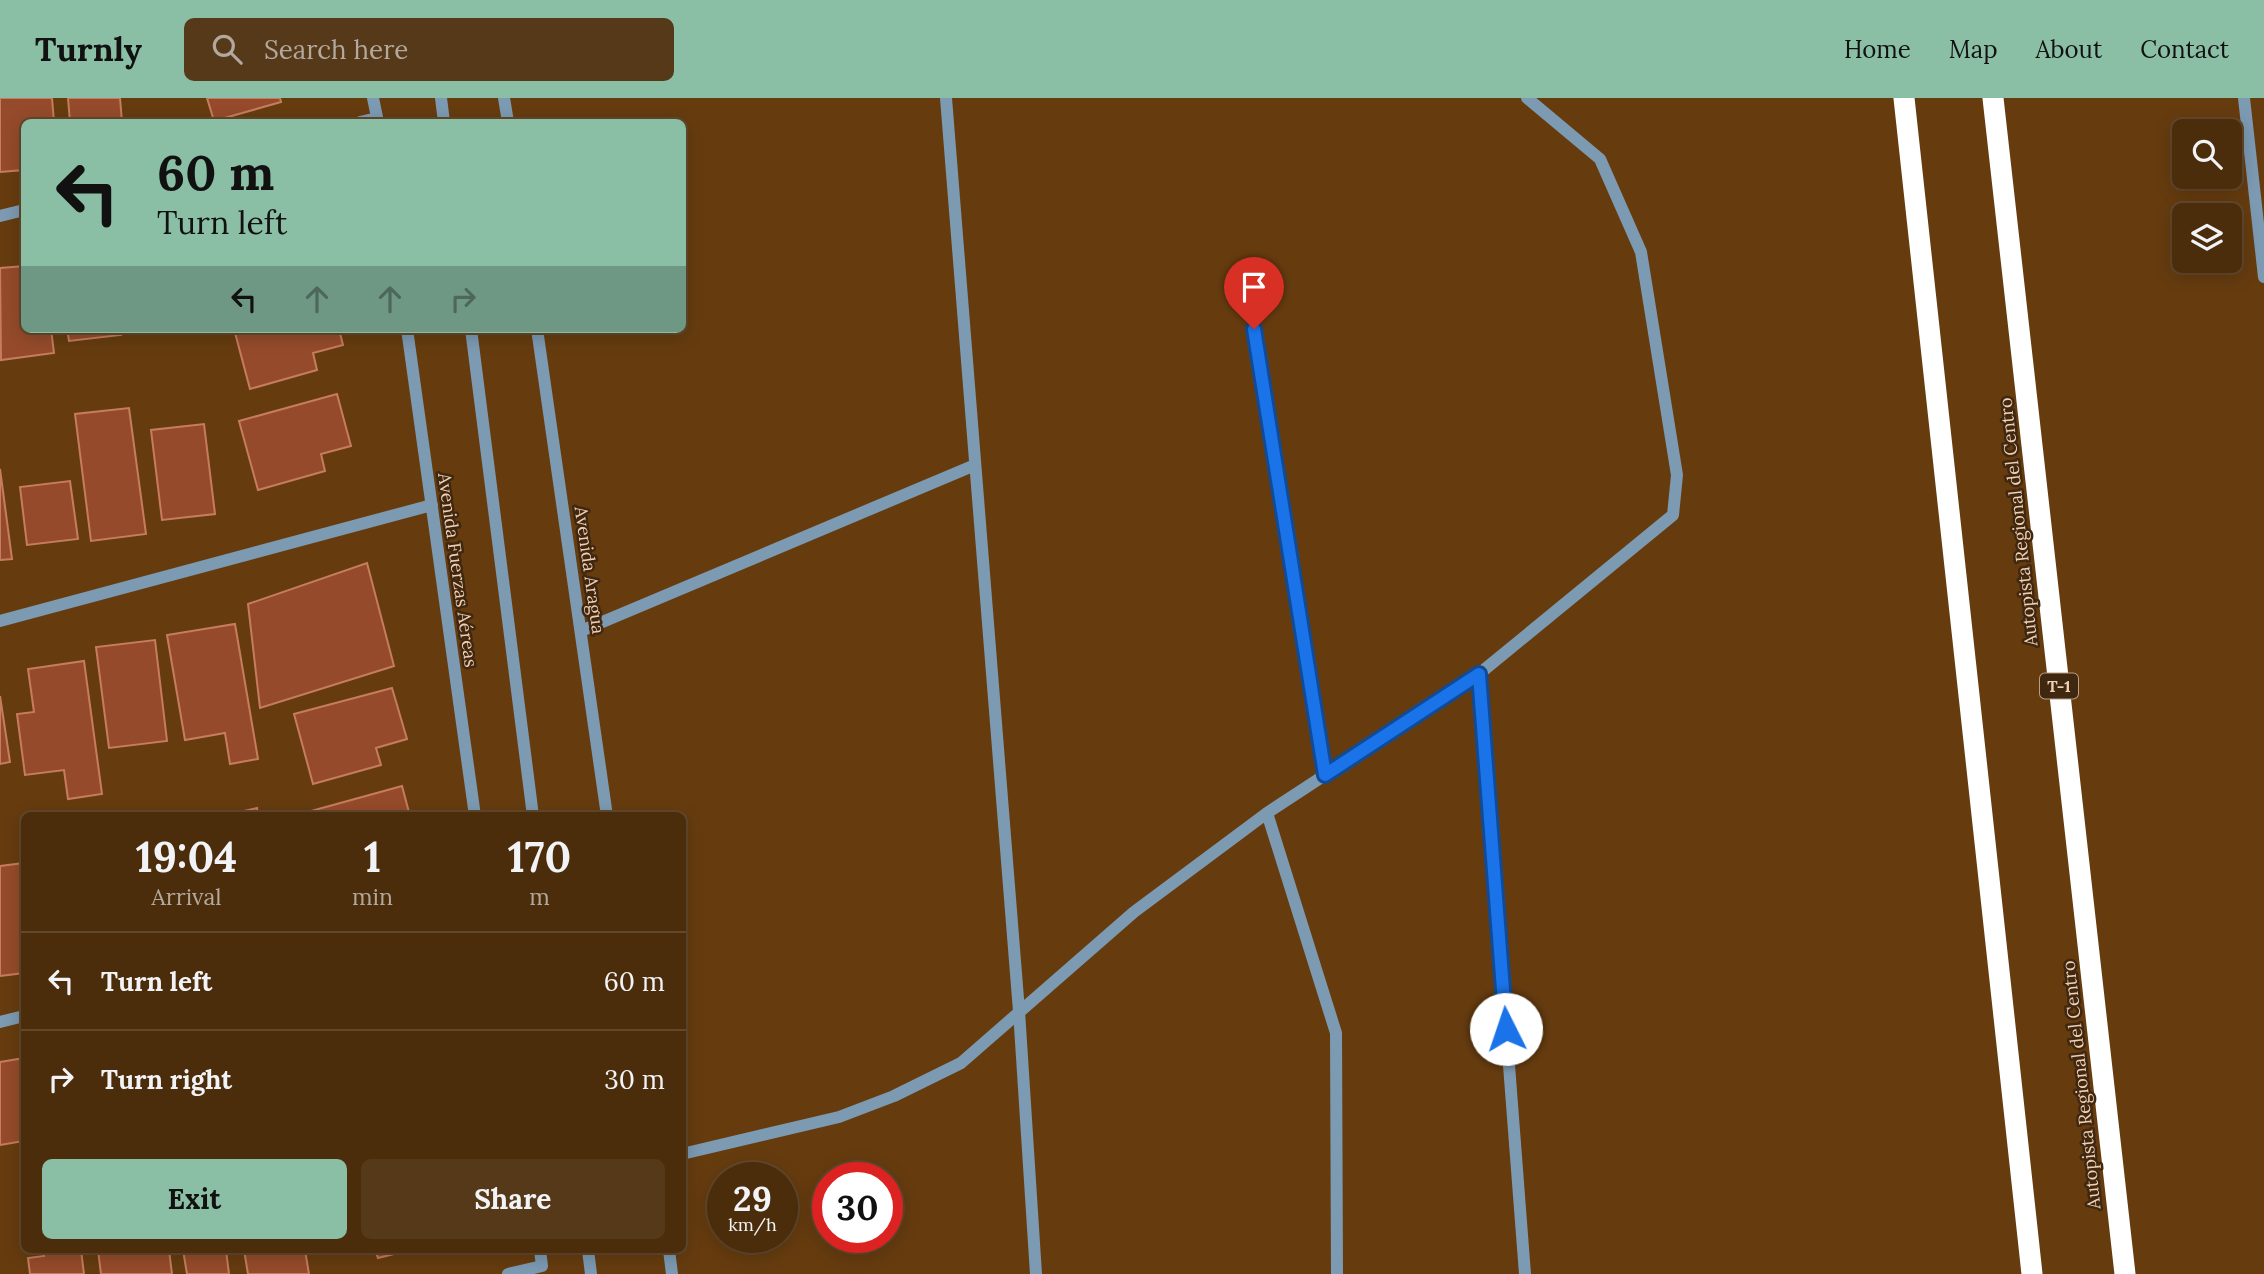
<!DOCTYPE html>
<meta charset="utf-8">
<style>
body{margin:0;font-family:Lora,serif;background:#563919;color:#f1f3f6;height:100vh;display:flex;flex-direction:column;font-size:26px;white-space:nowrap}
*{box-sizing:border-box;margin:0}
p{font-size:23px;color:#b2a89d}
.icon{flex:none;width:38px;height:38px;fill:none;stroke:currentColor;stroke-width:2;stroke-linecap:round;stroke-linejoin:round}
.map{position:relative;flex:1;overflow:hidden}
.drawer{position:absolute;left:21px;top:714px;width:665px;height:441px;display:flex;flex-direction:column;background:#4c2d0b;border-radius:10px;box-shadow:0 4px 18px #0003,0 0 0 2px #63492c}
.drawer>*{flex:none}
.top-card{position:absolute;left:21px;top:21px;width:665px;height:214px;border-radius:10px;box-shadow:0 4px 18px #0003,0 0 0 2px #63492c;background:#8abfa5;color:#111;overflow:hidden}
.controls{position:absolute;left:2172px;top:21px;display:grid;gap:14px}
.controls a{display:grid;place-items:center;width:70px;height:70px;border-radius:10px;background:#4c2d0b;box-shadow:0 4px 18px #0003,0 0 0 2px #63492c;font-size:35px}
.speed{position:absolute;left:707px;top:1064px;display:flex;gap:14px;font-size:35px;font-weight:700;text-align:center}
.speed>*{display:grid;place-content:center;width:91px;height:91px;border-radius:50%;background:#4c2d0b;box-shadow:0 4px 18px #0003,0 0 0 2px #63492c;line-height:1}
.speed small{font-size:18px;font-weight:400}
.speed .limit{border:10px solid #d22;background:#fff;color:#111}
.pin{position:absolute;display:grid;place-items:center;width:60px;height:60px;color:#fff;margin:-72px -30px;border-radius:50% 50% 50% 0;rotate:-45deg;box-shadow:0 0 7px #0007}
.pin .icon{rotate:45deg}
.me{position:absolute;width:77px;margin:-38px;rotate:356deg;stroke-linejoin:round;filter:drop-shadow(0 0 5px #0008)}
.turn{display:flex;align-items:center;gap:24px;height:147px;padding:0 21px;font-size:32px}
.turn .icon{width:91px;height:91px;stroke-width:2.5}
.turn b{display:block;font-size:49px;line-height:60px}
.lanes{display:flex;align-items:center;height:66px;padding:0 21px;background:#0003;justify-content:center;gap:35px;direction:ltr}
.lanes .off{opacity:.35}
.eta{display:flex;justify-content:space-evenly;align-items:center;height:119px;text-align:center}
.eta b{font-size:42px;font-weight:800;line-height:49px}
.action{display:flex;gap:14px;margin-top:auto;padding:14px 21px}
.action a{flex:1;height:80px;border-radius:10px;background:#8abfa5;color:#111;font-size:28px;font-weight:800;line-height:80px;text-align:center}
.action a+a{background:#563919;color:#f1f3f6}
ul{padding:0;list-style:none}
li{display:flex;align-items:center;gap:21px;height:98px;padding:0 21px;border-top:2px solid #63492c}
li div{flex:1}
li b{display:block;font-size:26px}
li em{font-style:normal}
header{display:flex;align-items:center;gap:42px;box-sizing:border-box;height:98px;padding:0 35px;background:#8abfa5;color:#111}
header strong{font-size:33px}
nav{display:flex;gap:38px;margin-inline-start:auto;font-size:24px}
.search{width:490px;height:63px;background:#563919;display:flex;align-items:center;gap:18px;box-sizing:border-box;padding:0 24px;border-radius:10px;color:#b2a89d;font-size:26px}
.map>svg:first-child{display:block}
</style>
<header>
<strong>Turnly</strong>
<div class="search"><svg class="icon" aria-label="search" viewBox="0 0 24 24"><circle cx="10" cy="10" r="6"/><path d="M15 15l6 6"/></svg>Search here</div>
<nav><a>Home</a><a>Map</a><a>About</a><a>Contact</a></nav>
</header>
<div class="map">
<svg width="2264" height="1176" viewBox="0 0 2264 1176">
<rect width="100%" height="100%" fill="#663c0f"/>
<path fill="#954b2b" stroke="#c67c5e" stroke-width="2" d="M0,0h52l2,24h-30v48l-24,2z
M68,0h52l2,24h-52z
M207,0h73l1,4 -67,19z
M24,168v63h27l3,24 -53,7 -1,-92z
M67,231h53l1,6 -52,6z
M234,231h105l4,16 -30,8 4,17 -67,19z
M337,296l14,52 -30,8 4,17 -67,19 -19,-69z
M129,310l17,126 -55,7 -16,-127z
M204,326l11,90 -53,6 -11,-90z
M0,371l12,90 -12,1z
M70,383l8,58 -51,6 -7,-58z
M367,465l27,103 -134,42 -12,-104z
M235,526l23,135 -28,5 -5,-31 -40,7 -18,-105z
M155,542l12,101 -58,7 -13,-101z
M84,563l18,133 -34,5 -4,-29 -39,5 -8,-61 17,-2 -6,-43z
M392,590l15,51 -31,9 5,17 -68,19 -19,-70z
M0,598l10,66 -10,2z
M402,688l8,30h-105l-1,-3z
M257,710l1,8h-36z
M24,765v110l-24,3v-110z
M24,960v83l-24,4v-83z
M43,1152h38l3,24h-54l-2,-16 16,-2z
M98,1152h71l3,24h-71z
M183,1152h43l3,24h-42z
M244,1152h61l4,24h-61z
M375,1152h35l-32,8z"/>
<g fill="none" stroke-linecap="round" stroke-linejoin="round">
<path stroke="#7c9ab2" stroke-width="12" d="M373,0l5,24
M441,0l3,24
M504,0l4,24
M946,0l73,913 17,263
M2244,0l20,179
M360,24l17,-4
M0,118l24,-6
M407,231l68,487
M471,231l62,487
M537,231l70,487
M1254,231l71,446
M0,523l432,-116
M581,533l394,-166
M1479,576l46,600
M1267,715l69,220 1,241
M0,924l24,-6
M682,1056l157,-37 55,-21 67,-33 173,-151 133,-99 212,-139 194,-159 4,-40 -36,-223 -41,-93 -73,-61
M588,1152l3,24
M669,1152l3,24
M508,1176l34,-8 -2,-16"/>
<path stroke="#fff" stroke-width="21" d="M1904,0l128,1176
M1993,0l132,1176"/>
</g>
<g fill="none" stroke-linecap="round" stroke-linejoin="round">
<g stroke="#114b97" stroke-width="18">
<path id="route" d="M1254,231l71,446 154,-101 27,355"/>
</g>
<use href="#route" stroke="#1a73e8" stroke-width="12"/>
</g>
<g text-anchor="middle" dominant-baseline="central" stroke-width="5" stroke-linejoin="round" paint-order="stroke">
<rect fill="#3f2710" stroke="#bb9d84" stroke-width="2" x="2040" y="575.5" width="38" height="25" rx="5"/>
<g font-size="16" font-weight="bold" fill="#f0d0b5">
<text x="2059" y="588">T-1</text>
</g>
<g font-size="18" fill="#f0d0b5" stroke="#3f2710">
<text transform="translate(2018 424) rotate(-96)">Autopista Regional del Centro</text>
<text transform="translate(458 472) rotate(82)">Avenida Fuerzas Aéreas</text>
<text transform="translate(590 472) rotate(82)">Avenida Aragua</text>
<text transform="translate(2081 987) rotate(-96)">Autopista Regional del Centro</text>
</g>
</g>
</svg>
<div class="controls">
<a><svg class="icon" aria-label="search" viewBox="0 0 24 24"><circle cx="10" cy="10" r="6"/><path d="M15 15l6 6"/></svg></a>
<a><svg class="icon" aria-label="layers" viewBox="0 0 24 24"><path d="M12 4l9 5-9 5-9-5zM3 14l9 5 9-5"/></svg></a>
</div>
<div class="speed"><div>29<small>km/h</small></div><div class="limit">30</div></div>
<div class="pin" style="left:1254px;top:231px;background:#d93025"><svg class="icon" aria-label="arrive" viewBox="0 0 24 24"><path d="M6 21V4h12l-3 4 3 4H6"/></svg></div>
<svg class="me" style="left:1506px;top:931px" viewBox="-20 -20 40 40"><circle r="19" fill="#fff"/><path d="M0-13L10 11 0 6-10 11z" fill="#1a73e8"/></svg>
<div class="top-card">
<div class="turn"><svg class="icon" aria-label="left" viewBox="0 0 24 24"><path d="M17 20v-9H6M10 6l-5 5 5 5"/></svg><div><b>60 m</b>Turn left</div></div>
<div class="lanes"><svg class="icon" aria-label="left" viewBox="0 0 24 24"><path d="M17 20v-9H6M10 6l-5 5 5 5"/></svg><svg class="icon off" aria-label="ahead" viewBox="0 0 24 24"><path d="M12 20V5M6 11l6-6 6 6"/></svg><svg class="icon off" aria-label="ahead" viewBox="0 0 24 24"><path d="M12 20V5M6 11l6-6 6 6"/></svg><svg class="icon off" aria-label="right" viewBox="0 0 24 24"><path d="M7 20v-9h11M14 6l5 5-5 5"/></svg></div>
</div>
<section class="drawer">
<div class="eta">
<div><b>19:04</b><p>Arrival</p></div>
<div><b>1</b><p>min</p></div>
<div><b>170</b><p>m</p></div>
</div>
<ul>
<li><svg class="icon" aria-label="left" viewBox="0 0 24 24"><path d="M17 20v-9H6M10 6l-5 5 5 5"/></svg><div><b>Turn left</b></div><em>60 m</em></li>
<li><svg class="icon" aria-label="right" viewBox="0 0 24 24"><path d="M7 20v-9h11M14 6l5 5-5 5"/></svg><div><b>Turn right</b></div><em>30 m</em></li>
</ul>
<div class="action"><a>Exit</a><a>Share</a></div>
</section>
</div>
